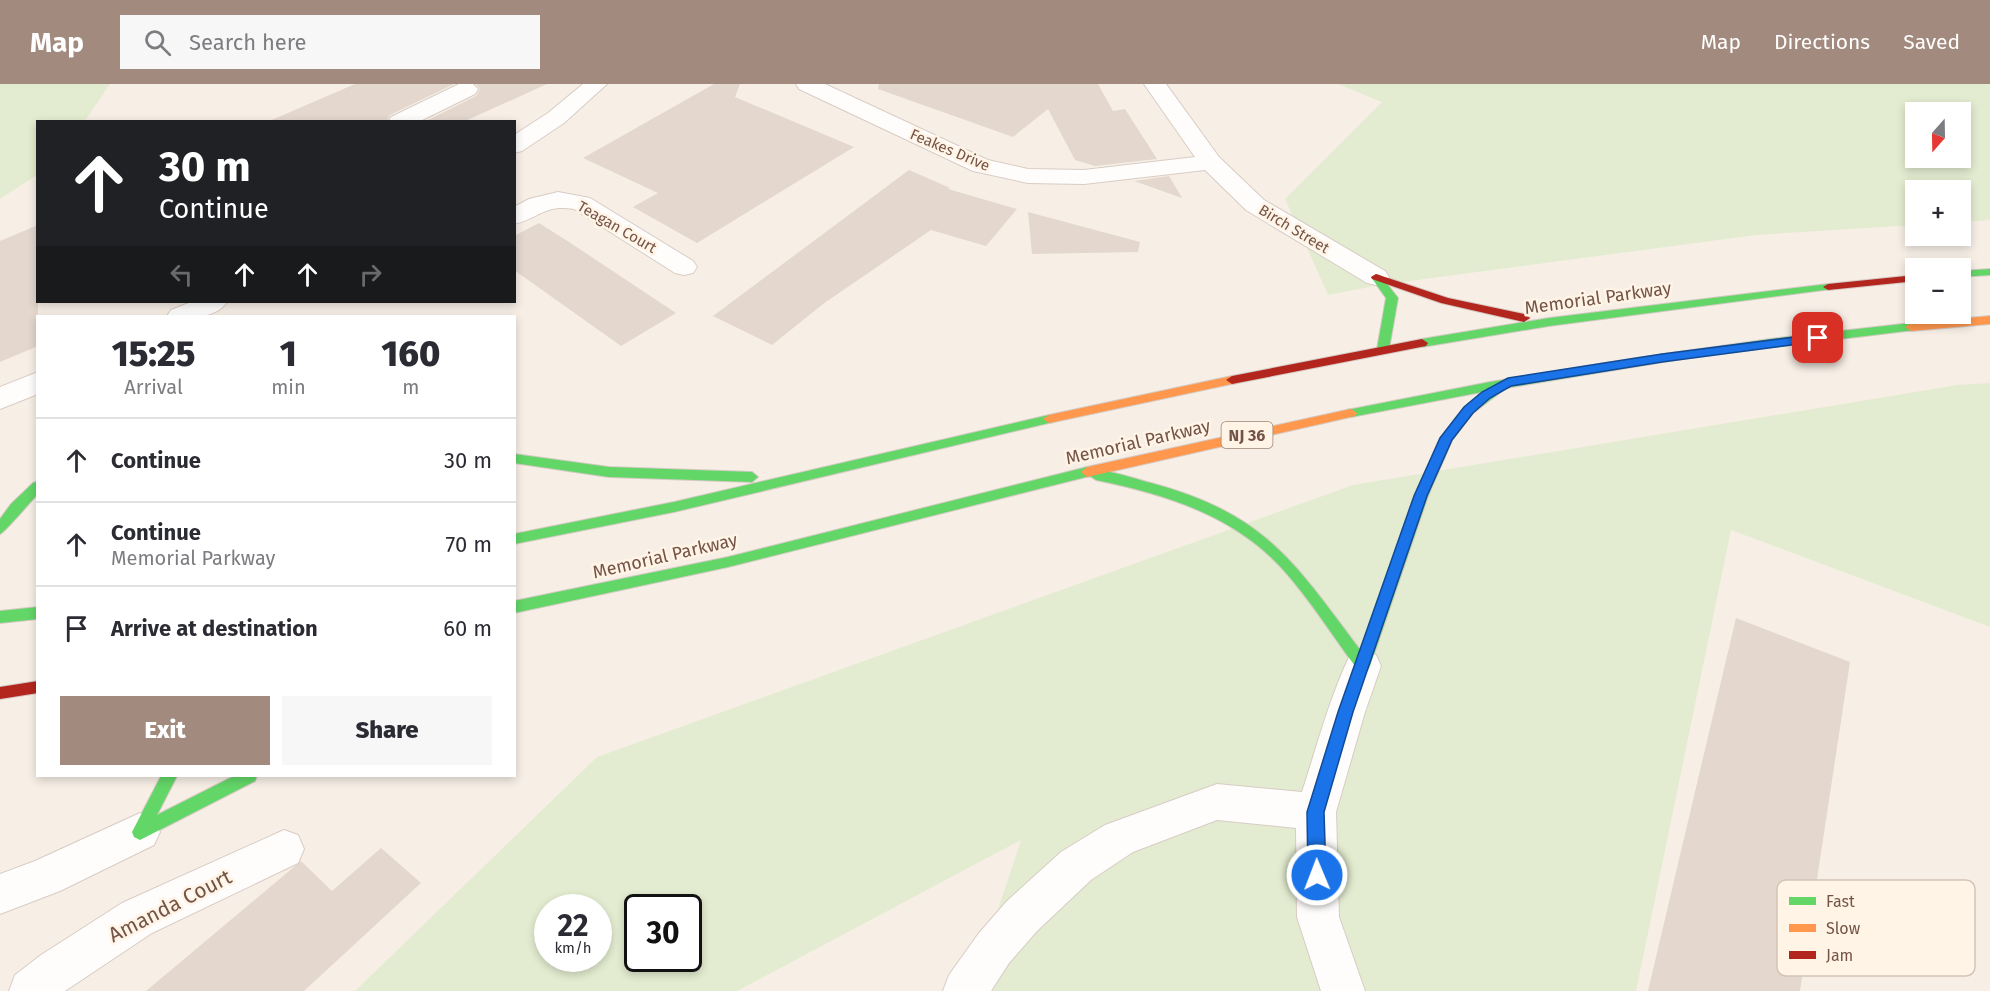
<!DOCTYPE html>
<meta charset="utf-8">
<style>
body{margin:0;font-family:"Fira Sans",sans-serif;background:#f7f7f7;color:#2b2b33;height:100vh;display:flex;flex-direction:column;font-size:22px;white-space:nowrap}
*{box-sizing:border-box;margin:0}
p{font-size:20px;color:#7c7c81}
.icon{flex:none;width:33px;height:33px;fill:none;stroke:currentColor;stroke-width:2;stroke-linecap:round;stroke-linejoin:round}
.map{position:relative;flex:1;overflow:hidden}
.sheet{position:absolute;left:36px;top:231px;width:480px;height:462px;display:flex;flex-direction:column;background:#fff;border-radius:0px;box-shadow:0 3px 9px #0003}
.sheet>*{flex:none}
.top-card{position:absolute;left:36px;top:36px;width:480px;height:183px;border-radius:0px;box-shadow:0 3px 9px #0003;background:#202124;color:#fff;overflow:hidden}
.needle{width:39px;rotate:200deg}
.fabs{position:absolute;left:1905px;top:18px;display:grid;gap:12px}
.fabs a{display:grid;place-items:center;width:66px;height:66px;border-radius:0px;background:#fff;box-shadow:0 3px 9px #0003;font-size:30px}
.speed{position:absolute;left:534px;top:810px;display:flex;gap:12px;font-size:30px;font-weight:700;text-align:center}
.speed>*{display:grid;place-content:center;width:78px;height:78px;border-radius:50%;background:#fff;box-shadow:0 3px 9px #0003;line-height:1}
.speed small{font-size:15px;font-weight:400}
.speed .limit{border:3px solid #111;border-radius:9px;background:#fff;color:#111}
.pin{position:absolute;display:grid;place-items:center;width:51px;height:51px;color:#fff;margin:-26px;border-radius:12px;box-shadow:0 3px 9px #0006}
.me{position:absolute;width:66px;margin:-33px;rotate:359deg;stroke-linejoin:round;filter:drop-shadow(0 0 4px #0008)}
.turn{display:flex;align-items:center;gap:21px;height:126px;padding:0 24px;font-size:27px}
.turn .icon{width:78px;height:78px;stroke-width:2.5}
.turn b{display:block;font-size:42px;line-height:51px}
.lanes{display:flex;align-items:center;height:57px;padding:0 24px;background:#0003;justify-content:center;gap:30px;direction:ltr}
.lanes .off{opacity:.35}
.eta{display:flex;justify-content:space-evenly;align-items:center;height:102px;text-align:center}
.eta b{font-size:36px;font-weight:800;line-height:42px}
.primary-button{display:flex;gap:12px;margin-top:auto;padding:12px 24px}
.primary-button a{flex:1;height:69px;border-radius:0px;background:#a28a7f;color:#fff;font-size:24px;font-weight:800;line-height:69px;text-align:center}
.primary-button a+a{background:#f7f7f7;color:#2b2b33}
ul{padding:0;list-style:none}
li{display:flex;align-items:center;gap:18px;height:84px;padding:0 24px;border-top:2px solid #e1e1e2}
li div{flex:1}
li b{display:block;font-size:22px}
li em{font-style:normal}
header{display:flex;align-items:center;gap:36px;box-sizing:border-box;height:84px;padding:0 30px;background:#a28a7f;color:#fff}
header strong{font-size:28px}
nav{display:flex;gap:33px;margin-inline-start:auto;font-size:21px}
.search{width:420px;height:54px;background:#f7f7f7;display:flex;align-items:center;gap:15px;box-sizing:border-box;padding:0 21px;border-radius:0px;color:#7c7c81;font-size:22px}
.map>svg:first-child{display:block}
</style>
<header>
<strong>Map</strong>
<div class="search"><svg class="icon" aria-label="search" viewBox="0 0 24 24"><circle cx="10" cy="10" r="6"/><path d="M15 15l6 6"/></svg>Search here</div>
<nav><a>Map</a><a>Directions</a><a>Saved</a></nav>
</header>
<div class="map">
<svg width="1990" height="907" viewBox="0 0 1990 907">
<rect width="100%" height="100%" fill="#f7efe6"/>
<path fill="#e3ecd0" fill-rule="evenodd" d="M0,0h110l-25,37 -47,1 -1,53 -37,24z
M1338,0h652v136l-29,2 -1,-32h-44l-1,35 -159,10 -376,50 -52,10 -43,-96 97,-97zM1916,28h44v46h-44z
M1990,299v244l-259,-97 -95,461h-665l50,-151 -284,151h-382l242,-234 756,-272 604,-100zM548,824h50v50h-50zM638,824h50v50h-50z"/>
<path fill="#e3d7ce" d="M355,0h99l-64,31 -4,7h-119z
M476,0h71l-84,38h-39l52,-26 4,-7z
M714,0h26l-5,13 119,50 -157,96 -64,-36 25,-14 -75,-35z
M879,0h219l15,27 12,-2 32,50 -62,7 -20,-6 -27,-51 -35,28 -135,-48z
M909,86l41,18 -2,1 69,20 -31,37 -55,-16 -108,74 -51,41 -59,-29z
M1169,92l13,22 -48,-17z
M1028,128l112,30 -2,10 -106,2z
M539,139l30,19 107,71 -55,33 -107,-76v-34z
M38,141v121l-38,16v-121z
M1736,534l114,44 -50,329h-152z
M381,764l40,35 -117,108h-158l155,-130 31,30z"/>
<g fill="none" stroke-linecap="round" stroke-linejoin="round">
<g stroke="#d8ccc5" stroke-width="2">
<path id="street" d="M459,0h14l5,5 -3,5 -57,28h-30l3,-5z
M583,0h24l-43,39 -42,28 -8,2v-18l34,-22z
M796,0h29l163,76 40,9 56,1 111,-13 -51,-73h22l53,73 45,43 121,71 4,6 -4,6 -9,2 -9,-2 -121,-73 -41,-40 -121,14 -56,-1 -55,-12 -174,-82z
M558,108l32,6 103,63 4,6 -4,6 -9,2 -9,-2 -101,-64c-30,-5 -34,9 -60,15v-17l15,-8z
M191,218h36c-12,18 -41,16 -60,14l4,-6z
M38,288v22l-38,15v-22z
M1363,567l13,4 5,11 -16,46 -29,100 3,105 26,74h-44l-24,-74 -1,-89 -79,-8 -84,32 -42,28 -54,51 -28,32 -18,28h-48l6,-16 30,-42 28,-32 54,-49 44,-27 112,-41 85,8c15,-46 27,-93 48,-137z
M140,729l14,6 6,13 -6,13 -94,46 -60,23v-40l35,-13z
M284,746l14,5 6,14 -6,14 -146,70 -87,58h-56l6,-16 26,-20 81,-52z"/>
</g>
<g stroke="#d5cac4" stroke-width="2">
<path id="fast" d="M1990,185v6l-30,2v-6z
M1376,190l4,1 18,23 -9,51 -6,4 -6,-4 9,-51 -15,-21z
M1828,200l4,1v4l-283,37 -127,21 -6,-4 6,-4 127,-21z
M1911,239l6,4 -2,3 -215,26 -194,32 -33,25 -21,27 -24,56 -58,170 -2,4 -5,2 -5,-2c-24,-32 -45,-66 -71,-96 -50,-58 -119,-79 -191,-94l-6,-4 -362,91 -214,46v-12l214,-44 359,-90 6,4c17,-2 41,8 58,12 115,31 143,79 210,168l53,-155 27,-58 24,-31 17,-15 -131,25 -6,-4 2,-3 143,-28 140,-23 140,-20z
M1049,331l4,1 2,3 -2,3 -379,90 -160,32v-10l160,-32z
M514,370l95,13 143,5 6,5 -6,5 -143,-5 -95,-14z
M38,397v13c-8,8 -33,38 -38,40v-15l11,-15 22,-21z
M38,523v12l-38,4v-12z
M161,692h16l-20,39 77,-39h23l-2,5 -115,59 -6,-3 -2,-5z"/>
</g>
<g stroke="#d5cac4" stroke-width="2">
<path id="slow" d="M1990,232v8l-79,7 -6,-4 6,-4z
M1232,292l4,1 2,3 -2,3 -187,40 -6,-4 6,-4z
M1351,325l6,4 -2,3 -268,61 -6,-5 6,-5z"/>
</g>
<g stroke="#d5cac4" stroke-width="2">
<path id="jam" d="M1376,190l72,24 76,16 6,4 -6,4 -83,-19 -69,-24 -1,-2z
M1916,191v6l-88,9 -5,-3 5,-3z
M1422,255l6,4 -2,3 -194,38 -6,-4 6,-4z
M38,597v12l-38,6v-12z"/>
</g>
<use href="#street" fill="#fefdfb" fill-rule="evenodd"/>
<use href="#fast" fill="#63d668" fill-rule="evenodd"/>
<use href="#slow" fill="#ff974d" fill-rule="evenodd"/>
<use href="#jam" fill="#b3261e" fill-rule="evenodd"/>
</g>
<path fill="#1a73e8" stroke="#114b97" stroke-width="1.5" d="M1818,250l4,1v6l-160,21 -151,24 -21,12 -17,15 -21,27 -25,56 -74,216 -29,100 2,63 -3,6 -6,2 -6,-2 -3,-6 -1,-63 31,-100 76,-216 26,-58 24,-31 18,-15 26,-14 154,-24z"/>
<g text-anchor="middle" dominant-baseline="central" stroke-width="5" stroke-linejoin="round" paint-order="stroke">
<g font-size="15" fill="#745447" stroke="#fff4e6">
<text transform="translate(950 66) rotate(23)">Feakes Drive</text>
<text transform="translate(617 143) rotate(30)">Teagan Court</text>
<text transform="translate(1294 145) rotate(31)">Birch Street</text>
</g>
<rect fill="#fff4e6" stroke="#9e8477" stroke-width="1.5" x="1221.5" y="338" width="51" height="26" rx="4.5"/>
<g font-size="16" font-weight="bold" fill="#745447">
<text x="1247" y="351">NJ 36</text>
</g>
<g font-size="18" fill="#745447" stroke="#fff4e6">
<text transform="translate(1598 214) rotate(-8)">Memorial Parkway</text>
<text transform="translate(1138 358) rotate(-13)">Memorial Parkway</text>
<text transform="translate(665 472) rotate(-13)">Memorial Parkway</text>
</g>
<g font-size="21" fill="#745447" stroke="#fff4e6">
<text transform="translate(170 822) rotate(-27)">Amanda Court</text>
</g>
</g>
<rect x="1777" y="796" width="198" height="96" rx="9" fill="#fff4e6" stroke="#d5c4b6" stroke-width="1.5"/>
<rect x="1789" y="813" width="27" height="8" fill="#63d668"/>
<rect x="1789" y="840" width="27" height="8" fill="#ff974d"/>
<rect x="1789" y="867" width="27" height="8" fill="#b3261e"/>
<g font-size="16" fill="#745447">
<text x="1826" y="823">Fast</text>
<text x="1826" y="850">Slow</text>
<text x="1826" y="877">Jam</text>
</g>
</svg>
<div class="fabs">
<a><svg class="needle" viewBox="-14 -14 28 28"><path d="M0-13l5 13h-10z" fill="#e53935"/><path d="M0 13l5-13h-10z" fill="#7c7c81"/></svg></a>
<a>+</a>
<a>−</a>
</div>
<div class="speed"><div>22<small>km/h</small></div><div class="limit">30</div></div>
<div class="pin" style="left:1818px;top:254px;background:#d93025"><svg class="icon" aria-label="arrive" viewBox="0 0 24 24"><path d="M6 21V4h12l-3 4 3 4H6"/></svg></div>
<svg class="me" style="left:1317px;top:791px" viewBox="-20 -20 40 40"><circle r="17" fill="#1a73e8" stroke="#fff" stroke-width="3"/><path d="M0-11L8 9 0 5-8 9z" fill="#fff"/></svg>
<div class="top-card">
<div class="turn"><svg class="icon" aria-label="ahead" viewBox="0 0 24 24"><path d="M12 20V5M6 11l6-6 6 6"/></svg><div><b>30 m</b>Continue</div></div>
<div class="lanes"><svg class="icon off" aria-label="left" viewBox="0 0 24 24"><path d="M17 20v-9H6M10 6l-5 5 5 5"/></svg><svg class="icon" aria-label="ahead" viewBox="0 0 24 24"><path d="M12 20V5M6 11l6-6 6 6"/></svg><svg class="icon" aria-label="ahead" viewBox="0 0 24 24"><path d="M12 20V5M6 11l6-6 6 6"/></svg><svg class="icon off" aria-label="right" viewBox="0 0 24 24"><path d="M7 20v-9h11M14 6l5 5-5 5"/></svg></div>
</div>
<section class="sheet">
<div class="eta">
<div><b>15:25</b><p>Arrival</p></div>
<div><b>1</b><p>min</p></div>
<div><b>160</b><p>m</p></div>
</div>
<ul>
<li><svg class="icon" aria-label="ahead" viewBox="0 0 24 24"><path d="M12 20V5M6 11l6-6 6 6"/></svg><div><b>Continue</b></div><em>30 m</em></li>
<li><svg class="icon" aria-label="ahead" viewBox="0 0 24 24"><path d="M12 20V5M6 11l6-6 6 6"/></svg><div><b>Continue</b><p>Memorial Parkway</p></div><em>70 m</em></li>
<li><svg class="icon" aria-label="arrive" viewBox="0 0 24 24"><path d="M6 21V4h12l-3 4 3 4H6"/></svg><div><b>Arrive at destination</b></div><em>60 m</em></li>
</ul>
<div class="primary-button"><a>Exit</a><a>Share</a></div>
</section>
</div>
